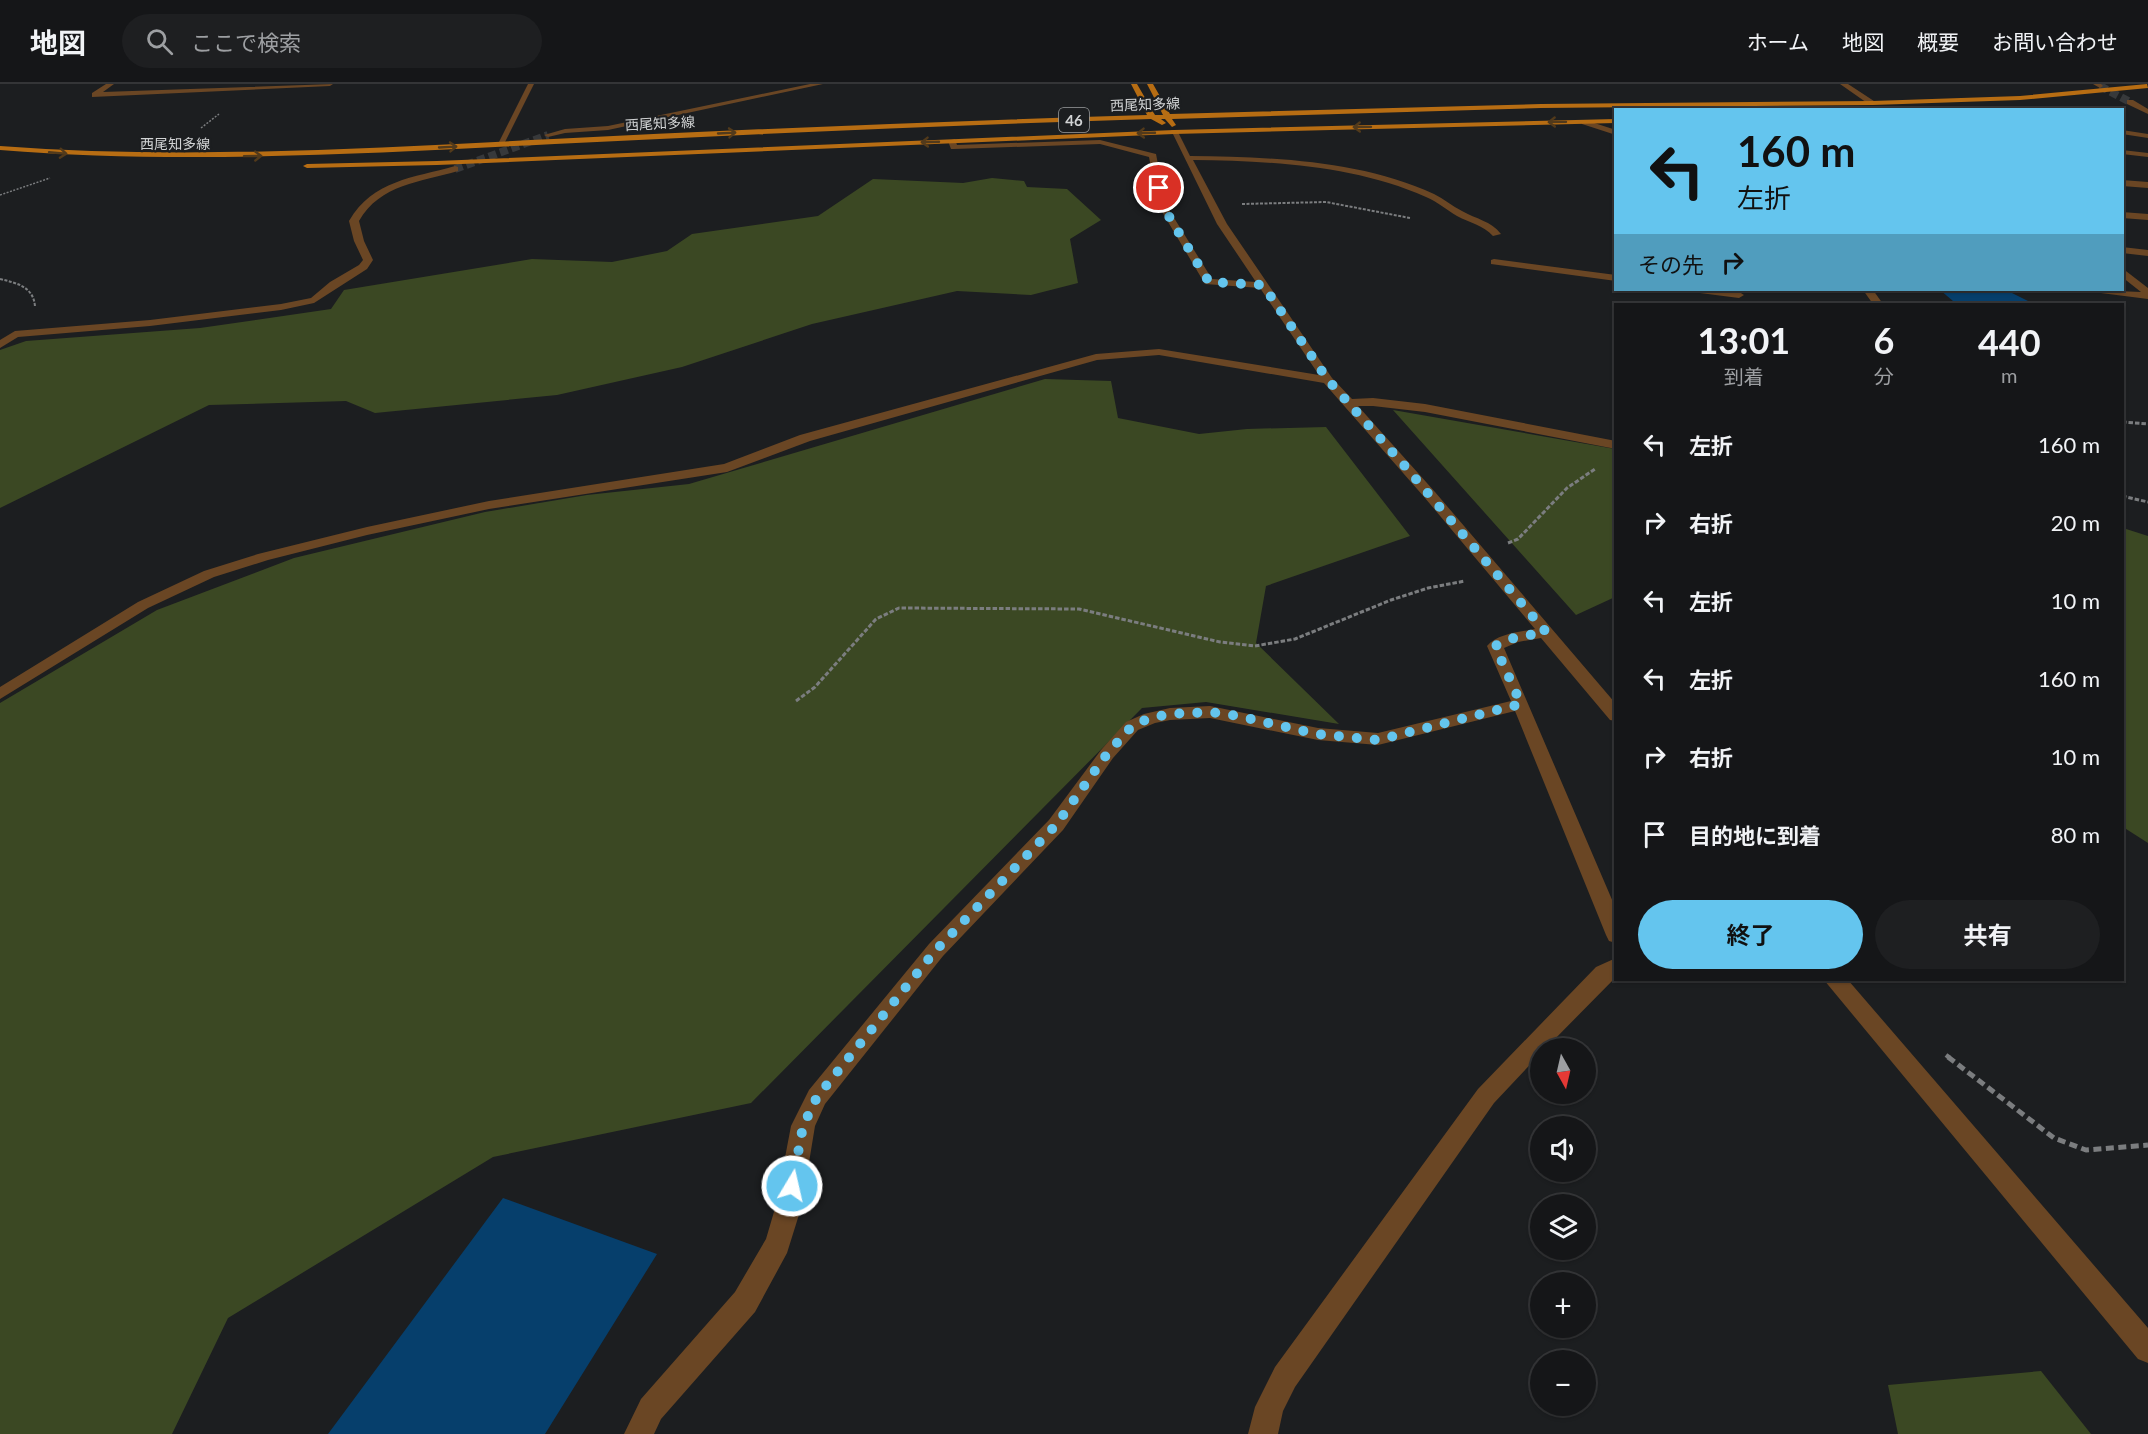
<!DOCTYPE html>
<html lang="ja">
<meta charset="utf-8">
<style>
body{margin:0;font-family:Lato,"Noto Sans JP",sans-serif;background:#1e1f21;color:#f1f3f6;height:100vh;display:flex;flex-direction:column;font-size:22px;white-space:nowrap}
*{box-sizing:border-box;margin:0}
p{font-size:20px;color:#9d9fa2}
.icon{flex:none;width:33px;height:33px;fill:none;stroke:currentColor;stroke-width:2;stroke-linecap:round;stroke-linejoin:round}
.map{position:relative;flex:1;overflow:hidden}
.sheet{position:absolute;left:1614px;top:219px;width:510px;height:678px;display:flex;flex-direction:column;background:#151618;border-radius:0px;box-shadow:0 2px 4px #0004,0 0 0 2px #343537}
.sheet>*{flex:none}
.guide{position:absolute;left:1614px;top:24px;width:510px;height:183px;border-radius:0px;box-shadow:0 2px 4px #0004,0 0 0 2px #343537;background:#64c5ee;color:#111;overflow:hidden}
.needle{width:39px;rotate:172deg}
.tools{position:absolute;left:1530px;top:954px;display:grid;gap:12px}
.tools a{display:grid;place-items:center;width:66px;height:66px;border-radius:50%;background:#151618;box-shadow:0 2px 4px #0004,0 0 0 2px #343537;font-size:30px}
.pin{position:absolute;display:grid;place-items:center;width:51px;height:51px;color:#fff;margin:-26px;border:3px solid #fff;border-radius:50%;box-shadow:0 2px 6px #0007}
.me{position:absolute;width:66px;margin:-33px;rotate:9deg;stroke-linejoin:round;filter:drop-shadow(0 0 4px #0008)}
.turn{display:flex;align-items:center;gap:21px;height:126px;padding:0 24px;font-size:27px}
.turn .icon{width:78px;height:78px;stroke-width:2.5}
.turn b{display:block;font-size:42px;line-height:51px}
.then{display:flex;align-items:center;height:57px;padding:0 24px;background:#0003;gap:12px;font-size:22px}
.eta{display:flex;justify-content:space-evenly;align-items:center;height:102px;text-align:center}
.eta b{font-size:36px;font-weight:700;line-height:42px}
.action{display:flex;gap:12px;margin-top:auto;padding:12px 24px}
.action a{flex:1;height:69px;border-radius:36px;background:#64c5ee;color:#111;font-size:24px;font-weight:700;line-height:69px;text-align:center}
.action a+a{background:#1e1f21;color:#f1f3f6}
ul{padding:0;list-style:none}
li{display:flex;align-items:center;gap:18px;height:78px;padding:0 24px}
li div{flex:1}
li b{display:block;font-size:22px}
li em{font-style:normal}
header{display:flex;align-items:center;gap:36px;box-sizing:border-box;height:84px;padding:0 30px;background:#151618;border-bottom:2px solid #343537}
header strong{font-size:28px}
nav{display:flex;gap:33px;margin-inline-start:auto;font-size:21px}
.search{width:420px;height:54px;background:#1e1f21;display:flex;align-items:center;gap:15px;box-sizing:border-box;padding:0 21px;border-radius:33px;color:#9d9fa2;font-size:22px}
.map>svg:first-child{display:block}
</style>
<header>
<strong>地図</strong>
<div class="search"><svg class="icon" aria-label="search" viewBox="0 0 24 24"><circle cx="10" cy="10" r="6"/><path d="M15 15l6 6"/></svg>ここで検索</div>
<nav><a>ホーム</a><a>地図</a><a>概要</a><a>お問い合わせ</a></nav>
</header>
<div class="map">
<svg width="2148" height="1350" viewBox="0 0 2148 1350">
<rect width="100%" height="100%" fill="#1c1e20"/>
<path fill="#3b4823" d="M992,94l32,3 3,6 40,2 34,31 -31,19 8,44 -47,12 -74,-4 -145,33 -130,43 -125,28 -182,18 -29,-12 -137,4 -209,103v-158l26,-9 174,-13 131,-19 13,-19 188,-31 80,3 55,-11 25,-17 126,-18 55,-37 90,4z
M1045,295l66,2 7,37 81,16 48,-5 79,-2 84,109 -144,50 -10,57 83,81 -133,-22 -64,6 -391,395 -258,54 -265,161 -56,116h-172v-731l157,-93 137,-52 191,-46 102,-17 102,-11z
M1393,326l222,39v148l-39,18z
M2123,444l25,8v307l-25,-16z
M2041,1287l50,63h-193l-10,-49z"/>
<path fill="#063f6c" d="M1940,206h66l28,14 -81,-3z
M503,1114l154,56 -112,180h-217z"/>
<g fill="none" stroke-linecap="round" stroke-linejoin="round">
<path stroke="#37393b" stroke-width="8" stroke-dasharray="8 4" stroke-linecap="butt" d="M2100,2l30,16
M455,85l93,-34"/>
<path stroke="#7b7d7f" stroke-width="1.5" stroke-dasharray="2 1.5" stroke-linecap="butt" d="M201,44l18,-14
M0,111l50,-17"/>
<path stroke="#7b7d7f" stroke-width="2" stroke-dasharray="3 1.5" stroke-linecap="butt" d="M1242,120l84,-2 84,16
M0,195c17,4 34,8 35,28"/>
<path stroke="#7b7d7f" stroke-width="3" stroke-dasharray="4.5 2" stroke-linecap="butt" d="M2122,338l26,2
M2122,412l26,6
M1508,459l10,-4 49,-51 28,-19
M796,617l19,-14 61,-68 23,-11 180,1 141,33 35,4 40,-7 96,-39 37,-12 37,-7"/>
<path stroke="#7b7d7f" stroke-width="4.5" stroke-dasharray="7 4" stroke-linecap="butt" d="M1946,971l4,3"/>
<path stroke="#7b7d7f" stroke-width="5" stroke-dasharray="8 4.5" stroke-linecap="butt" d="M1948,973l106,81 32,12 62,-5"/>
<path fill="#6a4624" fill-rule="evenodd" d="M106,0h8l-11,8 230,-8 -3,2 -238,11v-4z
M528,0h6l-30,60 -7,2z
M810,0h13l-215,46 -43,3 -17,4 -4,-2 21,-6 43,-3z
M1840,0h8l29,19 -7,2z
M2093,0h8l2,2 -3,2z
M2127,16h6l15,9v5l-21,-10z
M1585,36l31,10v5l-34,-11v-4z
M1171,46h6l13,26c81,1 170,4 244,38 10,5 18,12 28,17 14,8 29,10 39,23l-8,2c-10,-11 -23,-13 -36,-20 -10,-6 -19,-14 -31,-19 -72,-32 -155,-36 -233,-37l34,64 105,154 20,21 21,-1 52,6 191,37v8l-191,-37 -52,-6h-15l77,86 181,212v17l-6,-1 -69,-82 -23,4 -14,6 112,261v34l-7,-2 -3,-6 -91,-224 -137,34 -60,-5 -108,-22 -40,2 -15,3 -17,7 -25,28 -50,72 -120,126 -118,148 -10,22 -13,79 -15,48 -32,59 -94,107 -7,15h-30l17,-35 94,-107 31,-53 10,-34 15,-79 18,-36 120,-146 120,-124 52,-70 25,-28 18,-8 26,-6 40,-2 108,22 60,5 133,-32 -24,-55c10,-12 32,-14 48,-17l-110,-131 -101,-115 -165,-28 -62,5 -287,81 -83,31 -238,37 -122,26 -99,25 -54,17 -66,31 -148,91v-12l138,-85 66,-31 54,-17 109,-27 122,-26 235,-37 76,-29 296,-81 63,-5 160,26 -59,-87 -55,-4 -47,-79 -9,-48 -49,-13 -146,5h-3l-3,-8 7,-2 2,6 143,-5 56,14 10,51 46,74 44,3 -39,-58z
M2122,46l26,4v4l-26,-4z
M2122,66l26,3v4l-26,-3z
M455,82l3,1v4c-37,11 -78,13 -99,50l5,20 9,19 -6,9 -53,34 -33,7 -131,16 -132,11 -18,11v-8l15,-9 135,-11 131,-16 30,-6 19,-16 29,-17 4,-5 -9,-19 -5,-20c24,-41 64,-43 106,-55z
M2122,96l26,2v6l-26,-2z
M2122,128l26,2v6l-26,-2z
M2122,163l26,3v6l-26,-3z
M1494,175l122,16v6l-125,-17v-4z
M2122,184l26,20v11l-55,-7 -1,-2 49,2 -19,-15z
M1695,206c13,-1 38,-3 49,5l-5,3 -39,-5z
M1863,206h10l10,14h-10z
M1616,874v19l-70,71h-6v6l-46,49 -199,284 -12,24 -5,23h-30l7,-27 20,-40 203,-278 118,-122z
M1824,896h24l300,348v35l-10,-4z"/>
<path fill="#b76d13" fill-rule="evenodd" d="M1131,0h6l18,31h8l-16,-31h6l17,30 371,-10 332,-3 147,-5 127,-12 1,4 -128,12 -147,5 -332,3 -369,11 4,6 -4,2 -7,-8h-4l5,4 -4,2 -11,-6c-199,6 -397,15 -596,25 -185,9 -370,21 -555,6v-4c185,14 369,2 553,-7 198,-10 396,-18 594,-24z
M1616,35v4l-442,11 -737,31 -130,3 -4,-2 4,-2 130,-3 737,-31z"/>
</g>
<defs><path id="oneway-shaft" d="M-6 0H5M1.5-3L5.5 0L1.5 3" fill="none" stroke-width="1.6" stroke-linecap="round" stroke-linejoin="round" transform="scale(1.5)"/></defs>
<g stroke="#523a1b">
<use href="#oneway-shaft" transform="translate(1557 38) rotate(179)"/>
<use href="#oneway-shaft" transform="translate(1362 43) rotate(179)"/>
<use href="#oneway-shaft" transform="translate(727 49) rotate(-3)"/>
<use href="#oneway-shaft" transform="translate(1146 49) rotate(178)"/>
<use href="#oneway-shaft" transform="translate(930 58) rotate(178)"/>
<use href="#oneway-shaft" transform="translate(448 63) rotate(-3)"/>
<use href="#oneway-shaft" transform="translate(58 69) rotate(5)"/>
<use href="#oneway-shaft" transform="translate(253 72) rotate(-1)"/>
</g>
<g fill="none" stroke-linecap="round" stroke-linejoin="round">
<path stroke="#64c5ee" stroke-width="10" stroke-dasharray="0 18" d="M792,1102l11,-60 14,-29 119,-147 120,-125 51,-71 25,-28 18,-8 20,-4 40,-2 28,4 79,18 61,6 143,-36 -26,-58 19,-8 32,-6 -143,-168 -75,-84 -65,-95 -54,-3 -47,-77 -3,-17"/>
</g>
<g text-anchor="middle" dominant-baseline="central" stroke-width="4.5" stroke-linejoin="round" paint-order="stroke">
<g font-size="14" fill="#d1d3d4" stroke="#1c1e20">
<text transform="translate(1145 20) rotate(-2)">西尾知多線</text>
<text transform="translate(660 39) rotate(-3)">西尾知多線</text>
<text x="175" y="59">西尾知多線</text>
</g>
<rect fill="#1c1e20" stroke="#9b9d9e" stroke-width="1.5" x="1059" y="24" width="30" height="24" rx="4.5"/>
<g font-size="15" font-weight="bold" fill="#d1d3d4">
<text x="1074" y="36">46</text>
</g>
</g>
</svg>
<div class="tools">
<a><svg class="needle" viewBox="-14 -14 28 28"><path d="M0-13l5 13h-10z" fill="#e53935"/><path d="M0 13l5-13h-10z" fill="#9d9fa2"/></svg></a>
<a><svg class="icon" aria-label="sound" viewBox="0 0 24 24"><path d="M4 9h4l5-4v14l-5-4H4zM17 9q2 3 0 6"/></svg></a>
<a><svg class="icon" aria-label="layers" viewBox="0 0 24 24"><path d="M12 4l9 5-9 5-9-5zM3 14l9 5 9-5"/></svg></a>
<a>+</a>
<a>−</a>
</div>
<div class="pin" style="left:1159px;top:104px;background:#d93025"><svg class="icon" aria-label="arrive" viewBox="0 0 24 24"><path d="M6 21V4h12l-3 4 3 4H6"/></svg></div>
<svg class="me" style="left:792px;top:1102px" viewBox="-20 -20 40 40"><circle r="17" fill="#64c5ee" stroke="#fff" stroke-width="3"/><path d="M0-11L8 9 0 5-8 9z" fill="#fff"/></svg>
<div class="guide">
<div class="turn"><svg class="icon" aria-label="left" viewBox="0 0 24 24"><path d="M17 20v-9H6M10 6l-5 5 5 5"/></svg><div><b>160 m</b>左折</div></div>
<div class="then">その先<svg class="icon" aria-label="right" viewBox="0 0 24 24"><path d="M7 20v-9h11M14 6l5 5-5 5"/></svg></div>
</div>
<section class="sheet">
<div class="eta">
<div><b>13:01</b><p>到着</p></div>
<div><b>6</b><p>分</p></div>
<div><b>440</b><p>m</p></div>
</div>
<ul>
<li><svg class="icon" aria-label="left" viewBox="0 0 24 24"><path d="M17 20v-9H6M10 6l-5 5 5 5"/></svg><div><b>左折</b></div><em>160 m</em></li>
<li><svg class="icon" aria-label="right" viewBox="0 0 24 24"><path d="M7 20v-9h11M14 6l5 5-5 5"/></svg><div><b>右折</b></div><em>20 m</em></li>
<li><svg class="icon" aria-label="left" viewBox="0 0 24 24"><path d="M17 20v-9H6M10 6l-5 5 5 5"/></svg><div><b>左折</b></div><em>10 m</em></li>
<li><svg class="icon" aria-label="left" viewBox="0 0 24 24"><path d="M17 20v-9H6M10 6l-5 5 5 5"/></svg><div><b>左折</b></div><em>160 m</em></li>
<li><svg class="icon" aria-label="right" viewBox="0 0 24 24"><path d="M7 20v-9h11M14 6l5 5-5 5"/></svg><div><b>右折</b></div><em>10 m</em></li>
<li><svg class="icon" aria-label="arrive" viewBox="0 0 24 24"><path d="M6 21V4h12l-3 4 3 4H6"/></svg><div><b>目的地に到着</b></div><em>80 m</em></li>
</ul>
<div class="action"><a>終了</a><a>共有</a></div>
</section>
</div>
